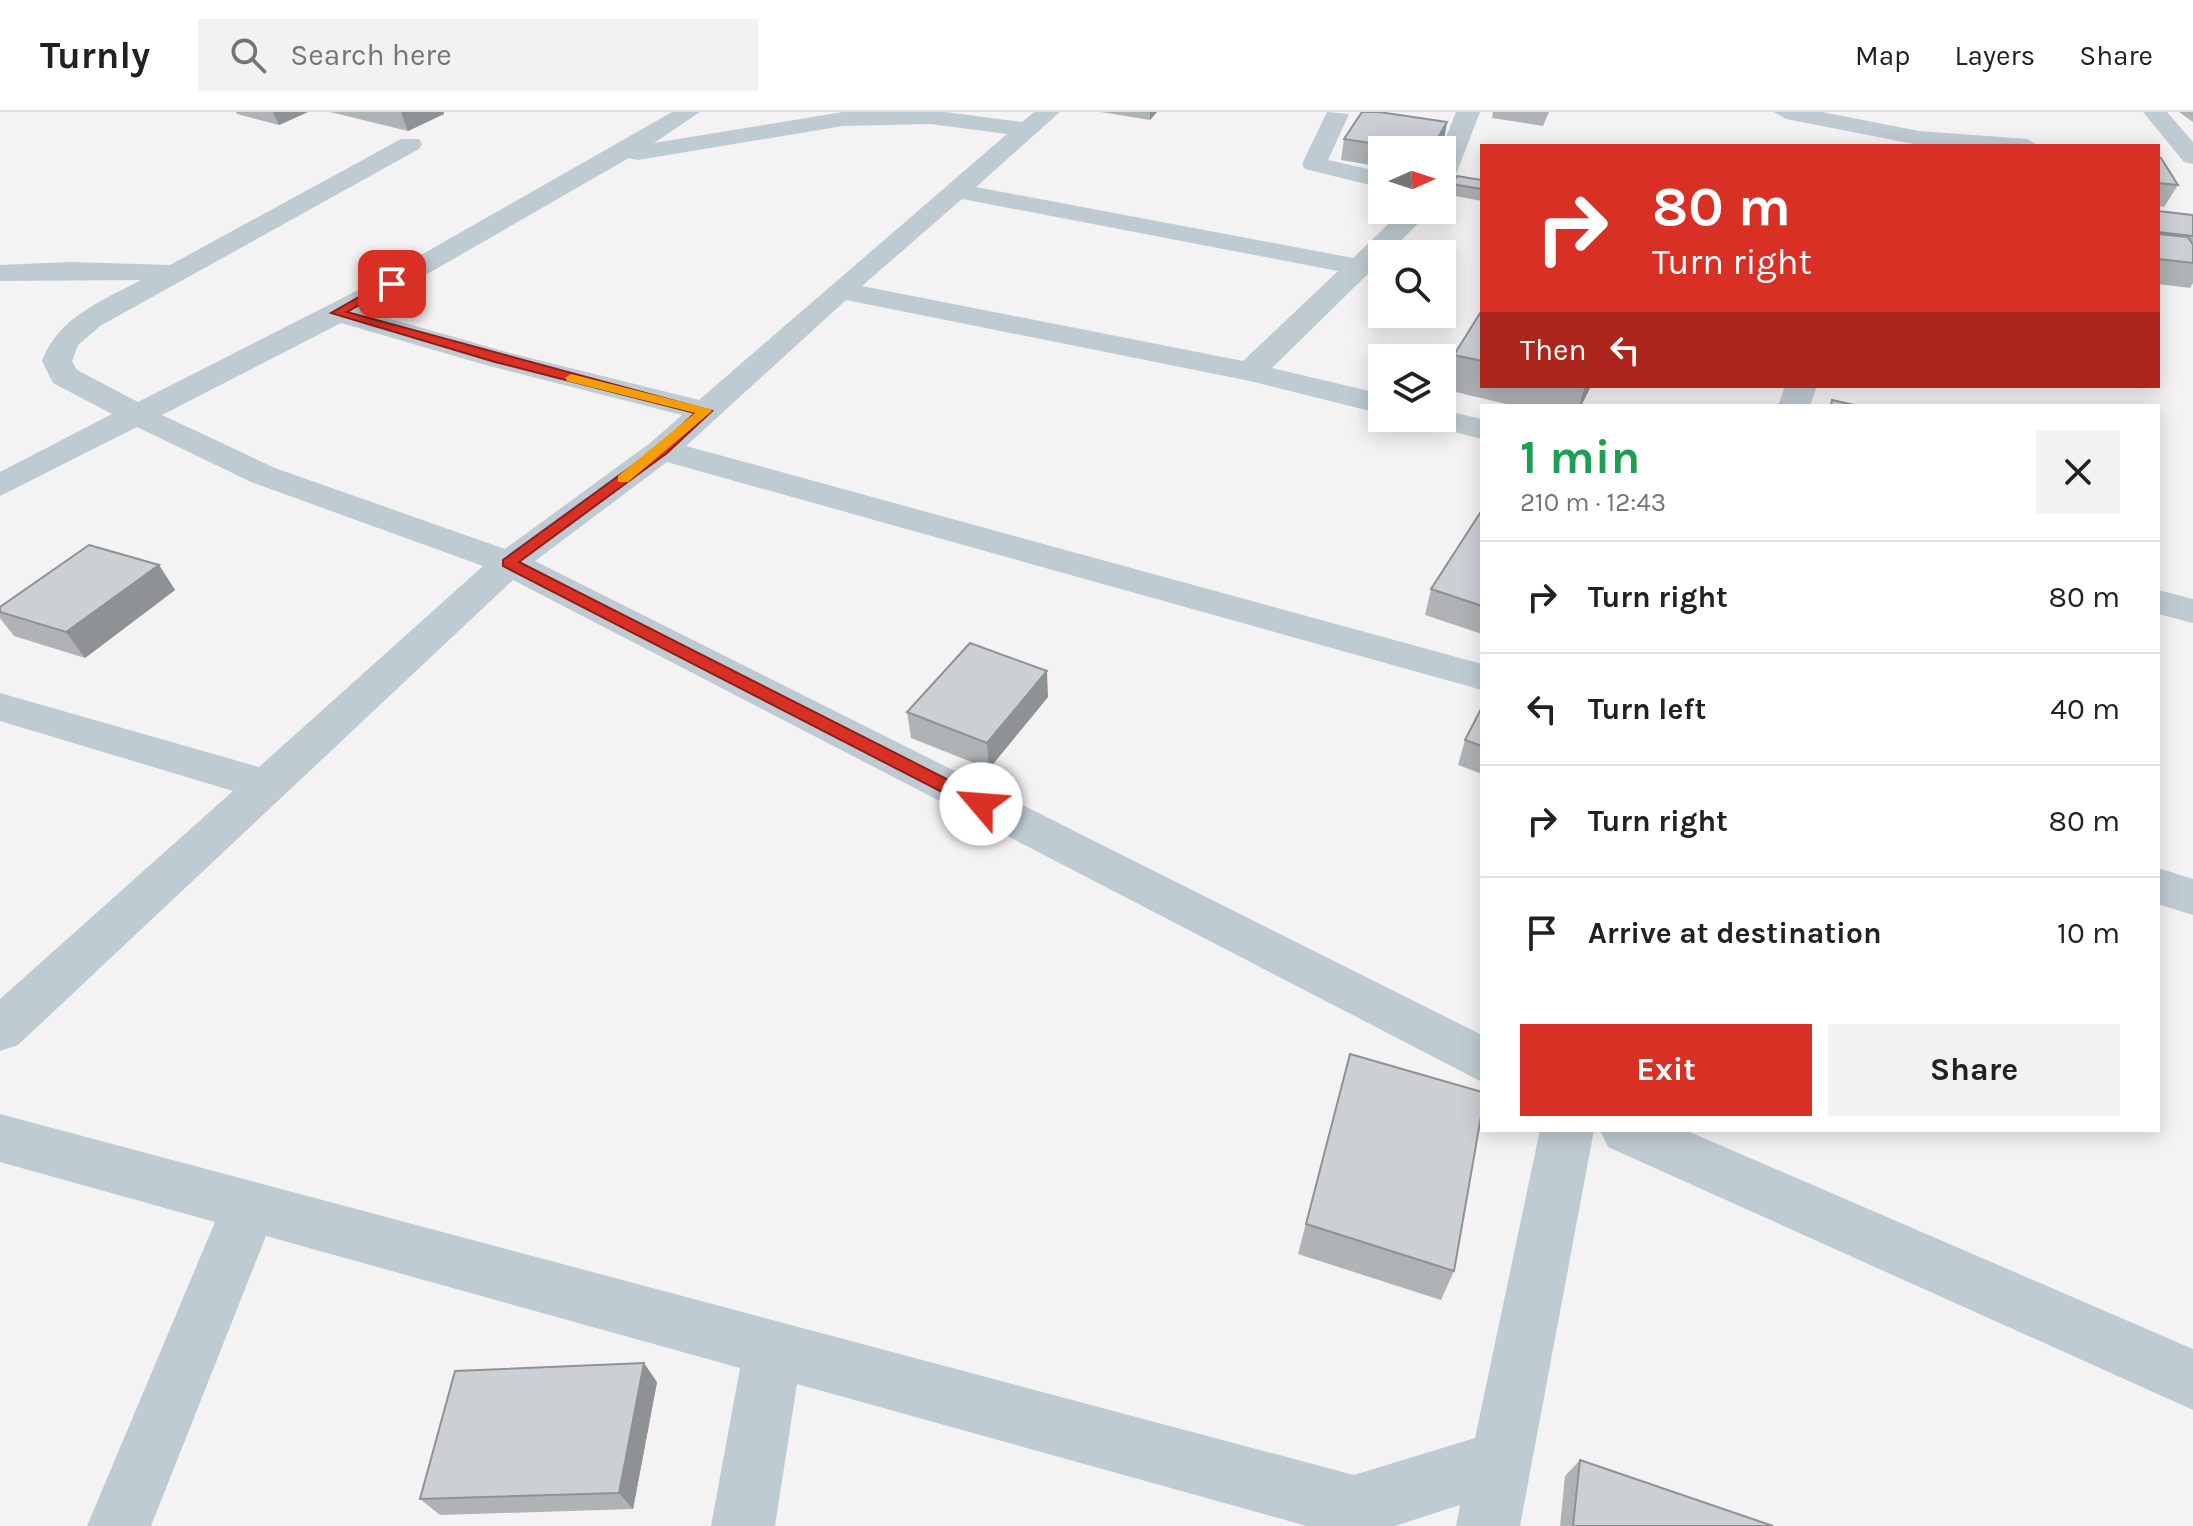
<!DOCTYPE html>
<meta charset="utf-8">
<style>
body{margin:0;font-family:Karla,sans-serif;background:#f2f2f2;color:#202124;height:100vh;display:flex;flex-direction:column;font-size:30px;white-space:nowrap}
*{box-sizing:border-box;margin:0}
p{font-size:26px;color:#757577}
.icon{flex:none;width:44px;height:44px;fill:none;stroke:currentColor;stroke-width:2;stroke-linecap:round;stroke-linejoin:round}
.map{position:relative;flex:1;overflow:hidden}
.drawer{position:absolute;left:1480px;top:292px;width:680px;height:728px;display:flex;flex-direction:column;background:#fff;border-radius:0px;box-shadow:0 4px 20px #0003}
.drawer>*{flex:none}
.banner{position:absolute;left:1480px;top:32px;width:680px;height:244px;border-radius:0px;box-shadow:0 4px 20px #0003;background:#d93025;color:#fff;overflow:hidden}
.needle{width:52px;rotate:87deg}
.fabs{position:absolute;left:1368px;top:24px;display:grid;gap:16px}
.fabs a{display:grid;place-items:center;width:88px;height:88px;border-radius:0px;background:#fff;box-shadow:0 4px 20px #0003;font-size:40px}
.pin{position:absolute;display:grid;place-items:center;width:68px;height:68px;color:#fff;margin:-34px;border-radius:16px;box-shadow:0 4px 12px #0006}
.me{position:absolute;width:88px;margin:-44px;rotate:297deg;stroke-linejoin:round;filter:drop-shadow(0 0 6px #0008)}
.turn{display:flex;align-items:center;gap:28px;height:168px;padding:0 40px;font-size:36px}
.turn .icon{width:104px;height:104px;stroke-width:2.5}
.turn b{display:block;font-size:56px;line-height:68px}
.then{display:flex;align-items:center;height:76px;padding:0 40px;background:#0003;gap:16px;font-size:30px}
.round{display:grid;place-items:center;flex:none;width:84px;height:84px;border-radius:0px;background:#f2f2f2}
.overview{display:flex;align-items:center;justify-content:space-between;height:136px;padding:0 40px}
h1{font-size:48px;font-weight:700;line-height:60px;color:#1e9e55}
.cta{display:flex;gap:16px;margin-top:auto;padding:16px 40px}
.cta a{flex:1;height:92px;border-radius:0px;background:#d93025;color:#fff;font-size:32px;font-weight:700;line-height:92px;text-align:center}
.cta a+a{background:#f2f2f2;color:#202124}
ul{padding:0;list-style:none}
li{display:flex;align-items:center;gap:24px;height:112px;padding:0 40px;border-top:2px solid #e0e0e0}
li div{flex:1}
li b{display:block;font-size:30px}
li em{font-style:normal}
header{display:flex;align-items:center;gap:48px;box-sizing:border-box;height:112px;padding:0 40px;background:#fff;border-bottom:2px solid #e0e0e0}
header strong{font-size:38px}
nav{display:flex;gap:44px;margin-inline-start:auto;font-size:28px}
.search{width:560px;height:72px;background:#f2f2f2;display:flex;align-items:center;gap:20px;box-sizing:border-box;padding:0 28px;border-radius:0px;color:#757577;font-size:30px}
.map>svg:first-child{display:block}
</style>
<header>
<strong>Turnly</strong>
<div class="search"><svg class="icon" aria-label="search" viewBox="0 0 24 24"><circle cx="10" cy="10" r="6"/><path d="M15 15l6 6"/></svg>Search here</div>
<nav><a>Map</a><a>Layers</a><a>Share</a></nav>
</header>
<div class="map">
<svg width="2193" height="1414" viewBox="0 0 2193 1414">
<rect width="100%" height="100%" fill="#f4f2f2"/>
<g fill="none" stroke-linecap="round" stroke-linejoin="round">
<path fill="#bfcbd2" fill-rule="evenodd" d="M672,0h28l-46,31 189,-31h102l77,10 12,-10h26l-84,75 377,71 50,-48h28l-43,44h-6v6l-110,108 110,26v20l-132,-33 -404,-81 -160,146 796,218v26l-815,-228 -132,99 947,474v47l-969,-502 -495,465 -18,6v-52l233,-208 -233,-70v-28l259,74 224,-201 -232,-84 -114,-55 -137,69v-24l112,-58 -59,-31 -11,-22c16,-44 60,-60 99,-81l-141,1v-16l70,-3 100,3 231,-126h18l3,5 -3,5 -319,177 -22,19 -6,16 5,9 61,32 232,-118zM930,12l77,10 -308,266 -189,-47 -147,-42 266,-153 9,2 205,-34zM962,87l376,72 -95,90 -381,-75zM341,211l148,43 193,49 -32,28 -145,106 -230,-81 -113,-53z
M1327,0l22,2 -21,46 54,12v16l-77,-19 -3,-5z
M1456,0h24l-25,65 -13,8 -1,-35z
M1774,0h48l97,19 108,8 12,7 -120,-1 -133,-26z
M2143,0h24l26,30v22l-9,-2z
M1785,274h32l-7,20h-32z
M1442,298l40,9v20l-56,-14 -5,-7h21z
M2158,478l35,9v24l-35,-9z
M2158,756l35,11v36l-35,-11z
M0,1002l1354,361 121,-37 65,-308h54l-74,396h-64l4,-21 -65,21h-88l-510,-142 -22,142h-64l29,-158 -474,-132 -115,290h-64l128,-304 -215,-60z
M1600,1018h85l508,219v61l-585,-263z"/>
</g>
<path fill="#afb3b6" d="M236,0h72l-29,13 -42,-11z
M330,0h114v2l-36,17z
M1101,0h56l-7,8z
M1493,0h56l-6,14 -51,-8z
M2179,0h14v10z
M1447,10l-4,22 -4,6h-57v17l-41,-7 3,-21z
M2158,46l20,27 -14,22 -6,-1z
M1482,68v21l-32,-6 2,-11z
M2158,99l35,6v66l-3,5 -32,-4z
M1482,198v76h109l-10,20h-66l-68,-16 7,-35z
M1482,398v124l-57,-19 6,-26z
M159,453l16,25 -90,68 -71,-22 -14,-18v-11z
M1048,585l-59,72 -78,-31 -4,-26z
M1482,595v67l-24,-9 7,-25z
M1350,942l104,217 -13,29 -143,-46z
M657,1270l-24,127 -193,6 -20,-16z
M1580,1348l193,66h-213l5,-50z"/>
<path fill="#8f9294" d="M273,0h35l-29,13z
M401,0h43v2l-36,17z
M1150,0h7l-7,8z
M1447,10l-4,22 -4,6h-8z
M1585,274h6l-10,20h-2z
M159,453l16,25 -90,68 -19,-26z
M1047,559l1,26 -59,72 -2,-26z
M644,1251l13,19 -24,127 -14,-16z"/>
<path fill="#ccd0d4" stroke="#8f9294" stroke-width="2" d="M1362,0h17l68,10 -16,28h-16l-71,-11z
M2158,46h3l17,27 -20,-2z
M1457,64l25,4v9l-30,-5z
M2158,99l34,4 1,2v19l-35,-4z
M2158,122l30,3 5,8v18l-35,-4z
M1482,198v51l-28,-6z
M1832,288l26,6h-27z
M1482,398v96l-51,-17z
M89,433l70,20 -93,67 -66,-20v-5z
M970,531l77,28 -60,72 -80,-31z
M1482,595v39l-17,-6z
M1350,942l132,38v19l-28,160 -148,-47z
M644,1251l-25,130 -199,6 35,-128z
M1580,1348l193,66h-200z"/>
<path fill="#d93025" stroke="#8d1f18" stroke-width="2" d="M387,169l10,3 -50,28 365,99 -45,42 -148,109 469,238v9h-13l-472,-243v-6l155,-113 37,-34 -200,-51 -164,-49z"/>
<path fill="#f59e0b" d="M571,262l139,35 2,2 -84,71h-10v-6l77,-63 -128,-32 -2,-3z"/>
</svg>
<div class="fabs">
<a><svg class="needle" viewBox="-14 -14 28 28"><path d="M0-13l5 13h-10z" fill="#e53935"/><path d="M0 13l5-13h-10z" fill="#757577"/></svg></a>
<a><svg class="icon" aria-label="search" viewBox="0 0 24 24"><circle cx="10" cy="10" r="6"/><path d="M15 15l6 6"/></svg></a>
<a><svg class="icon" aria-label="layers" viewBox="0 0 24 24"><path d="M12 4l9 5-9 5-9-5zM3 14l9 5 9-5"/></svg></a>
</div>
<div class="pin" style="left:392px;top:172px;background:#d93025"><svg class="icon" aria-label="arrive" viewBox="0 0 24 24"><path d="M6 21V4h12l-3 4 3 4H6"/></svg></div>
<svg class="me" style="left:981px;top:692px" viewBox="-20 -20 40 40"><circle r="19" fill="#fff"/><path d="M0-13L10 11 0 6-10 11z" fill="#d93025"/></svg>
<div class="banner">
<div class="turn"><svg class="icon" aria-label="right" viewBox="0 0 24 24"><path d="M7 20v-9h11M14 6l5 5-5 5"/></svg><div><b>80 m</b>Turn right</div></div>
<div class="then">Then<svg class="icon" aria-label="left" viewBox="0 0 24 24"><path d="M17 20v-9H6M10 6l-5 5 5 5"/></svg></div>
</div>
<section class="drawer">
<div class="overview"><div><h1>1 min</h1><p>210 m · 12:43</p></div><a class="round"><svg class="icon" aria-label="close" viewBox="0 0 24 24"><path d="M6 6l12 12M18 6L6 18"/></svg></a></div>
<ul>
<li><svg class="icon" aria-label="right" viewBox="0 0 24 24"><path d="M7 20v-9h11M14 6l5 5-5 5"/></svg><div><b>Turn right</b></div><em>80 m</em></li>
<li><svg class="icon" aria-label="left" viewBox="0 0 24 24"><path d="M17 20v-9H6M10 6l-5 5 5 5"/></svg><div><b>Turn left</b></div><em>40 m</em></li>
<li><svg class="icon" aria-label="right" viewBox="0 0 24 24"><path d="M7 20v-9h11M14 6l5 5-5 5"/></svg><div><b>Turn right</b></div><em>80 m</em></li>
<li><svg class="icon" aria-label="arrive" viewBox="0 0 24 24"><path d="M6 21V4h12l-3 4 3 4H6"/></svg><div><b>Arrive at destination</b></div><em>10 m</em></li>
</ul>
<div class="cta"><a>Exit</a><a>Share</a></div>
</section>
</div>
